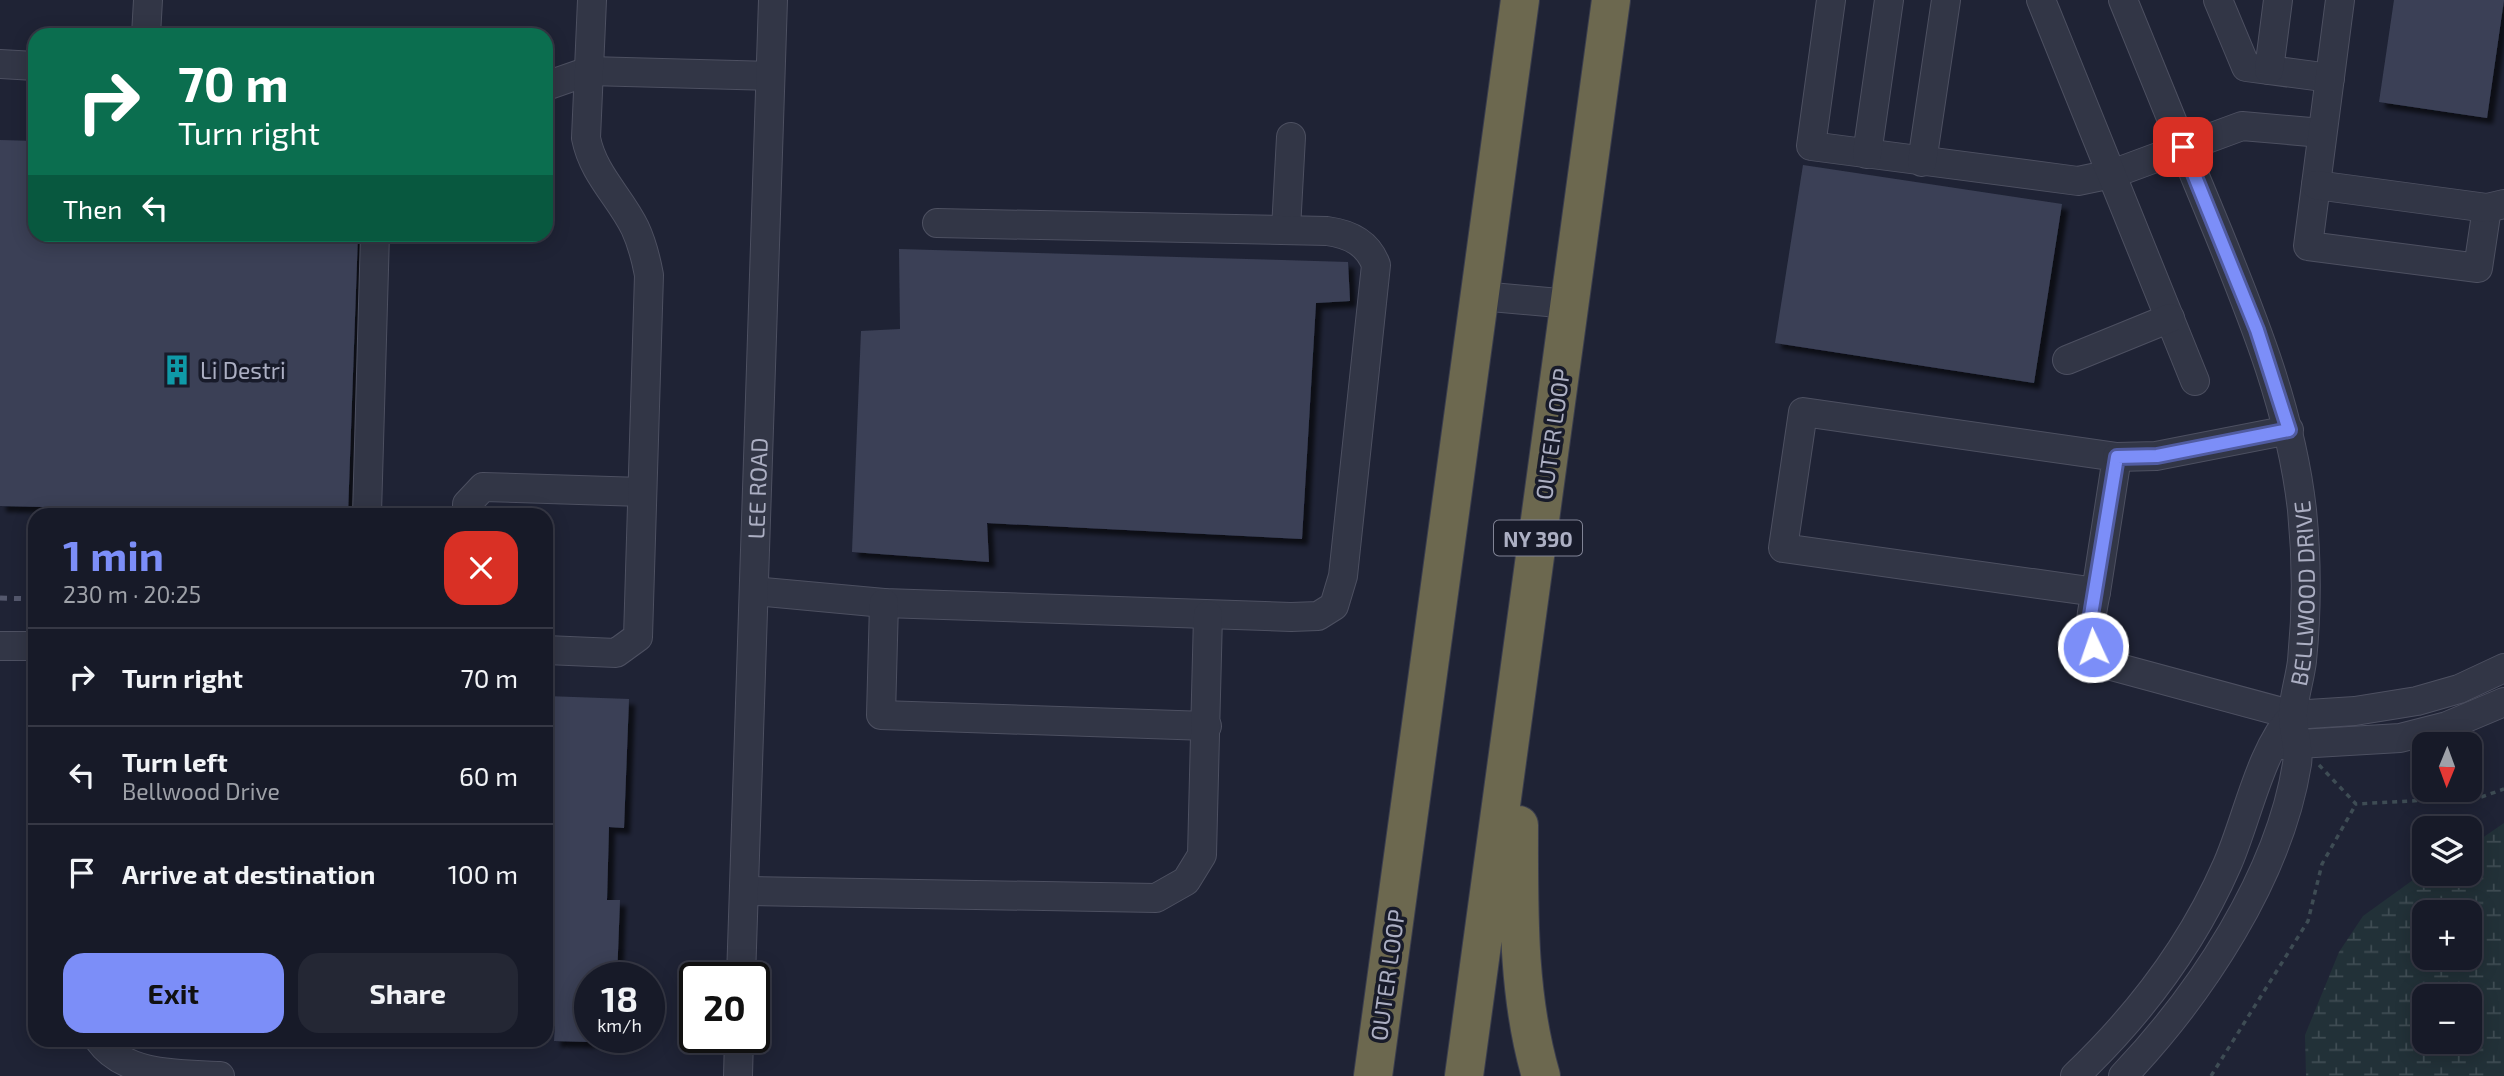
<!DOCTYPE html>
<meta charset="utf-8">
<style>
body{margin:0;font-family:"Exo 2",sans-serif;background:#242734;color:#f1f3f6;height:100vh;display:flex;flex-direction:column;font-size:26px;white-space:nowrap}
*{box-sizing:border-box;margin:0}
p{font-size:23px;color:#9ea1a8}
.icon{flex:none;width:38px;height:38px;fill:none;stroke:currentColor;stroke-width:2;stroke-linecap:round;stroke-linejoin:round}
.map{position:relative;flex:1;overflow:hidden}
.details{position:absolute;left:28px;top:508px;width:525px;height:539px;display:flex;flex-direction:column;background:#171a28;border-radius:21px;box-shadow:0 4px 18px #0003,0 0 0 2px #363845}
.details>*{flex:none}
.banner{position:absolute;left:28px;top:28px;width:525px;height:214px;border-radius:21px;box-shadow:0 4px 18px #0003,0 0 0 2px #363845;background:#0b6e4f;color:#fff;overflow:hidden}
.needle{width:46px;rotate:181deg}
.fabs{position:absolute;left:2412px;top:732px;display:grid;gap:14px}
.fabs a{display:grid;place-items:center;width:70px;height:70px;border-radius:14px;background:#171a28;box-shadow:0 4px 18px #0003,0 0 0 2px #363845;font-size:35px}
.speed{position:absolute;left:574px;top:962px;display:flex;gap:14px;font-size:35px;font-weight:700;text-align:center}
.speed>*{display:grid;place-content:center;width:91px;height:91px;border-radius:50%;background:#171a28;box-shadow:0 4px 18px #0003,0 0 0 2px #363845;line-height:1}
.speed small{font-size:18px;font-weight:400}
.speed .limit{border:4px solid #111;border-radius:10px;background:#fff;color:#111}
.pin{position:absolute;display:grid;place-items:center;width:60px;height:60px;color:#fff;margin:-30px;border-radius:14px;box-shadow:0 4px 10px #0006}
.me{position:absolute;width:77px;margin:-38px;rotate:357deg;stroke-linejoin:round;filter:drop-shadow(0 0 5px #0008)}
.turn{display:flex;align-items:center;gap:24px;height:147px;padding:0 35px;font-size:32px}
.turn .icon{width:91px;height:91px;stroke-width:2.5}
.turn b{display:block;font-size:49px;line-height:60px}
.then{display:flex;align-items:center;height:66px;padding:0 35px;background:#0003;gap:14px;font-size:26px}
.round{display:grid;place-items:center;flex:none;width:74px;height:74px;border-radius:21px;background:#242734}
.headline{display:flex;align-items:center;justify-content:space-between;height:119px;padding:0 35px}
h1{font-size:42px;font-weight:700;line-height:52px;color:#7c8ef8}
.primary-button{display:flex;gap:14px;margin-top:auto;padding:14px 35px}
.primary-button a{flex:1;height:80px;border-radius:21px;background:#7c8ef8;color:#111;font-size:28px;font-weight:700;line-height:80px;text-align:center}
.primary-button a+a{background:#242734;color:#f1f3f6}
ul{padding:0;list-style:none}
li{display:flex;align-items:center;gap:21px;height:98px;padding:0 35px;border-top:2px solid #363845}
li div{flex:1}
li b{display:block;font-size:26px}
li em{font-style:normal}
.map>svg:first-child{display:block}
</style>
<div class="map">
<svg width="2504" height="1076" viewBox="0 0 2504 1076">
<defs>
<pattern id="wetland-marsh" width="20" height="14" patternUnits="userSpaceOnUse" patternTransform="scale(1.75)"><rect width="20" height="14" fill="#223138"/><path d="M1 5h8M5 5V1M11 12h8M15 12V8" fill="none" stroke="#3f4c53"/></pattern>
<filter id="shadow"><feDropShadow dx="6" dy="6" stdDeviation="2" flood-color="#0009"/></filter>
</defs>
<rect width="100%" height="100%" fill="#1f2335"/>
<path fill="url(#wetland-marsh)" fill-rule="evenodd" d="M2504,823v253h-198l-1,-41 34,-83 24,-36 61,-44 45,1v-26zM2424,912h45v45h-45zM2424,996h45v45h-45z"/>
<path fill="#3b4056" filter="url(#shadow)" d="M2394,0h110l-17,118 -108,-16z
M0,140l35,1v93h323l-10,280 -348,-8z
M1803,165l259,39 -28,179 -259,-40z
M899,249l449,13 2,39 -34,2 -14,236 -315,-16 2,39 -137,-10 9,-221 39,-2z
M546,696l83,3 -5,129 -15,-1 -2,73h13l-3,78h-27v64l-36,-1 1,-15h-9z"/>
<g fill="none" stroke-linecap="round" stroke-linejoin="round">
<g stroke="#4d5061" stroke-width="30">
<g id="minor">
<path d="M1831,0l-20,146 267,35 34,-7 130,-48 80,7"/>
<path d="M2041,0l154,381"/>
<path d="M2218,0l28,67 84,11"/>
<path d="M2340,0l-32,246 170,22 9,-60"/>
<path d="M146,35l2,-35"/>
<path d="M0,64l35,2"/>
<path d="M2269,70l9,-70"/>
<path d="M546,86l43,-15 181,5"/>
<path d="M1867,154l22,-154"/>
<path d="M1922,162l24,-162"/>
<path d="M2316,185l171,23 17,-4"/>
<path d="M1286,229l5,-92"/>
<path d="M1480,296l90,8"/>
<path d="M2067,360l103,-42"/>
<path d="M1803,412l314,45 -21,135 -313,-44z"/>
<path d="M2117,457l39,-1 133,-26"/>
<path d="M367,514l8,-280"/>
<path d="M467,514v-10l16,-17 159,5"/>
<path d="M754,591l130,12 407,14 27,-1 16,-10 9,-30 33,-311c-8,-22 -26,-31 -49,-34l-390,-8"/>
<path d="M2096,592c-7,33 -10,47 12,73l185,50 62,-4 62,-10 42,-12 45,-21"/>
<path d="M884,603l-3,112 326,11"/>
<path d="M0,646h35"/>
<path d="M546,650l70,3 22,-16 11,-362c-3,-16 -7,-32 -14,-47 -15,-31 -42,-54 -49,-90l6,-138"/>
<path d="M2282,745l118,-7 47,-12 57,-24"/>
<path d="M744,891l412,7 30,-17 16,-26 6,-240"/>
<path id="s1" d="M741,978l32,-978"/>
<path d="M99,1040c26,36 79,34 121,36"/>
<path d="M738,1076l1,-38"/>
<path d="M2075,1076c63,-60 117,-131 152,-211 20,-45 33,-115 66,-150"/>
<path id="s2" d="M2123,1076c77,-81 156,-199 174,-312 3,-18 -5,-34 -4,-51 1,-17 7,-35 9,-52 5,-50 5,-101 0,-151 -11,-98 -47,-187 -84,-278 -32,-77 -64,-155 -95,-232"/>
</g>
</g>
<g stroke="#3a3d4d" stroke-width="40">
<path id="highway" d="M1519,825c0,84 -2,169 22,251
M1373,1076l147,-1076
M1464,1076l147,-1076"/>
</g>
<path stroke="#3e4c54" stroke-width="3.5" stroke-dasharray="5 5" stroke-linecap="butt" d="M2319,765l37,39 72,-4 39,2 37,-13
M2211,1076l97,-155 14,-57 34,-60"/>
<use href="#minor" stroke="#323646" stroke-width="28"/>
<use href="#highway" stroke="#6c684f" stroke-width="38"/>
<path stroke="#54586d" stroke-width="5" stroke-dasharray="7 7" stroke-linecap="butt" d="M0,598l35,1"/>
</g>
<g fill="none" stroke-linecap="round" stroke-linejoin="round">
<g stroke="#515ca1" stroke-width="18">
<path id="route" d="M2093,647l-3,-26 27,-164 40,-1 132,-26 -32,-100 -74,-183"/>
</g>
<use href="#route" stroke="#7c8ef8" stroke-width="12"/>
</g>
<defs>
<g id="building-bare" transform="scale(2.415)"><path d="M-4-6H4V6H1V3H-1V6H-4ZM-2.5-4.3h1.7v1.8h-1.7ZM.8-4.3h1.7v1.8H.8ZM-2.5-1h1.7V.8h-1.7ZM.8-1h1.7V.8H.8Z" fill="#0f9aa8" stroke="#181b2a" stroke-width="2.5" paint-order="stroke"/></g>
</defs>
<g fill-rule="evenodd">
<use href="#building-bare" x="177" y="370"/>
</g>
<g text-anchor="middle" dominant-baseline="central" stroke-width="7" stroke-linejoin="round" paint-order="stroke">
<rect fill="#181b2a" stroke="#808395" stroke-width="2" x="1494" y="520.5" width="88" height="35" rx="5"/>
<g font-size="21" font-weight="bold" fill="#acafc3">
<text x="1538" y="538">NY 390</text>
</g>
<g font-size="23" fill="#acafc3" stroke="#181b2a" text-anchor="start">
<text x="200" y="370">Li Destri</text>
</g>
<g font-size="23" fill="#acafc3" stroke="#181b2a">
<text transform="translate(1552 434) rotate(-82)">OUTER LOOP</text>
<text stroke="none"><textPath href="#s1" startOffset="490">LEE ROAD</textPath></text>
<text stroke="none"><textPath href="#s2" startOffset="534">BELLWOOD DRIVE</textPath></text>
<text transform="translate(1387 975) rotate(-82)">OUTER LOOP</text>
</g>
</g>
</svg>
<div class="fabs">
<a><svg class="needle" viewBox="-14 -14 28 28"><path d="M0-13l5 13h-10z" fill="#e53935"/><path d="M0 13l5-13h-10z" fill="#9ea1a8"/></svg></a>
<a><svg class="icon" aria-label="layers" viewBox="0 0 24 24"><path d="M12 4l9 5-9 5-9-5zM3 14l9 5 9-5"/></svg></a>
<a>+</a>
<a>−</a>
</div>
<div class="speed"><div>18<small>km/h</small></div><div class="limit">20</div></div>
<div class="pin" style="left:2183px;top:147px;background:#d93025"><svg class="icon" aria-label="arrive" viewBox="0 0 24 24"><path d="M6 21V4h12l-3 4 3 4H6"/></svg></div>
<svg class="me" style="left:2093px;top:647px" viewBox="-20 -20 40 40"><circle r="17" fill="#7c8ef8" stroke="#fff" stroke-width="3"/><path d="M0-11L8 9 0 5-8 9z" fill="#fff"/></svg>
<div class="banner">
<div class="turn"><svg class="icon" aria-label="right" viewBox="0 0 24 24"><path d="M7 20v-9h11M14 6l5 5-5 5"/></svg><div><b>70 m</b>Turn right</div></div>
<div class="then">Then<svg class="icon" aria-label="left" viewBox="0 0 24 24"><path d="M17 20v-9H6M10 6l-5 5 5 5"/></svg></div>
</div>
<section class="details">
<div class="headline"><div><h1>1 min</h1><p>230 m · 20:25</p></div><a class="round" style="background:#d93025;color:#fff"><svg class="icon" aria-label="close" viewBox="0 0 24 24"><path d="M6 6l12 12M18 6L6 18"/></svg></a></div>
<ul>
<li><svg class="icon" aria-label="right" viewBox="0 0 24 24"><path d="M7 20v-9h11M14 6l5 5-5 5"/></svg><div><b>Turn right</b></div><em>70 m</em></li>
<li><svg class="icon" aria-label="left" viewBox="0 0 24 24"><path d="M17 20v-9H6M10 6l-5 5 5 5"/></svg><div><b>Turn left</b><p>Bellwood Drive</p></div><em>60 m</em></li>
<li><svg class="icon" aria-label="arrive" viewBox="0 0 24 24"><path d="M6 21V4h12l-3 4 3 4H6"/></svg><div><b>Arrive at destination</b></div><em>100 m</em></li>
</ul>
<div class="primary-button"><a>Exit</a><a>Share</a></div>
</section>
</div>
